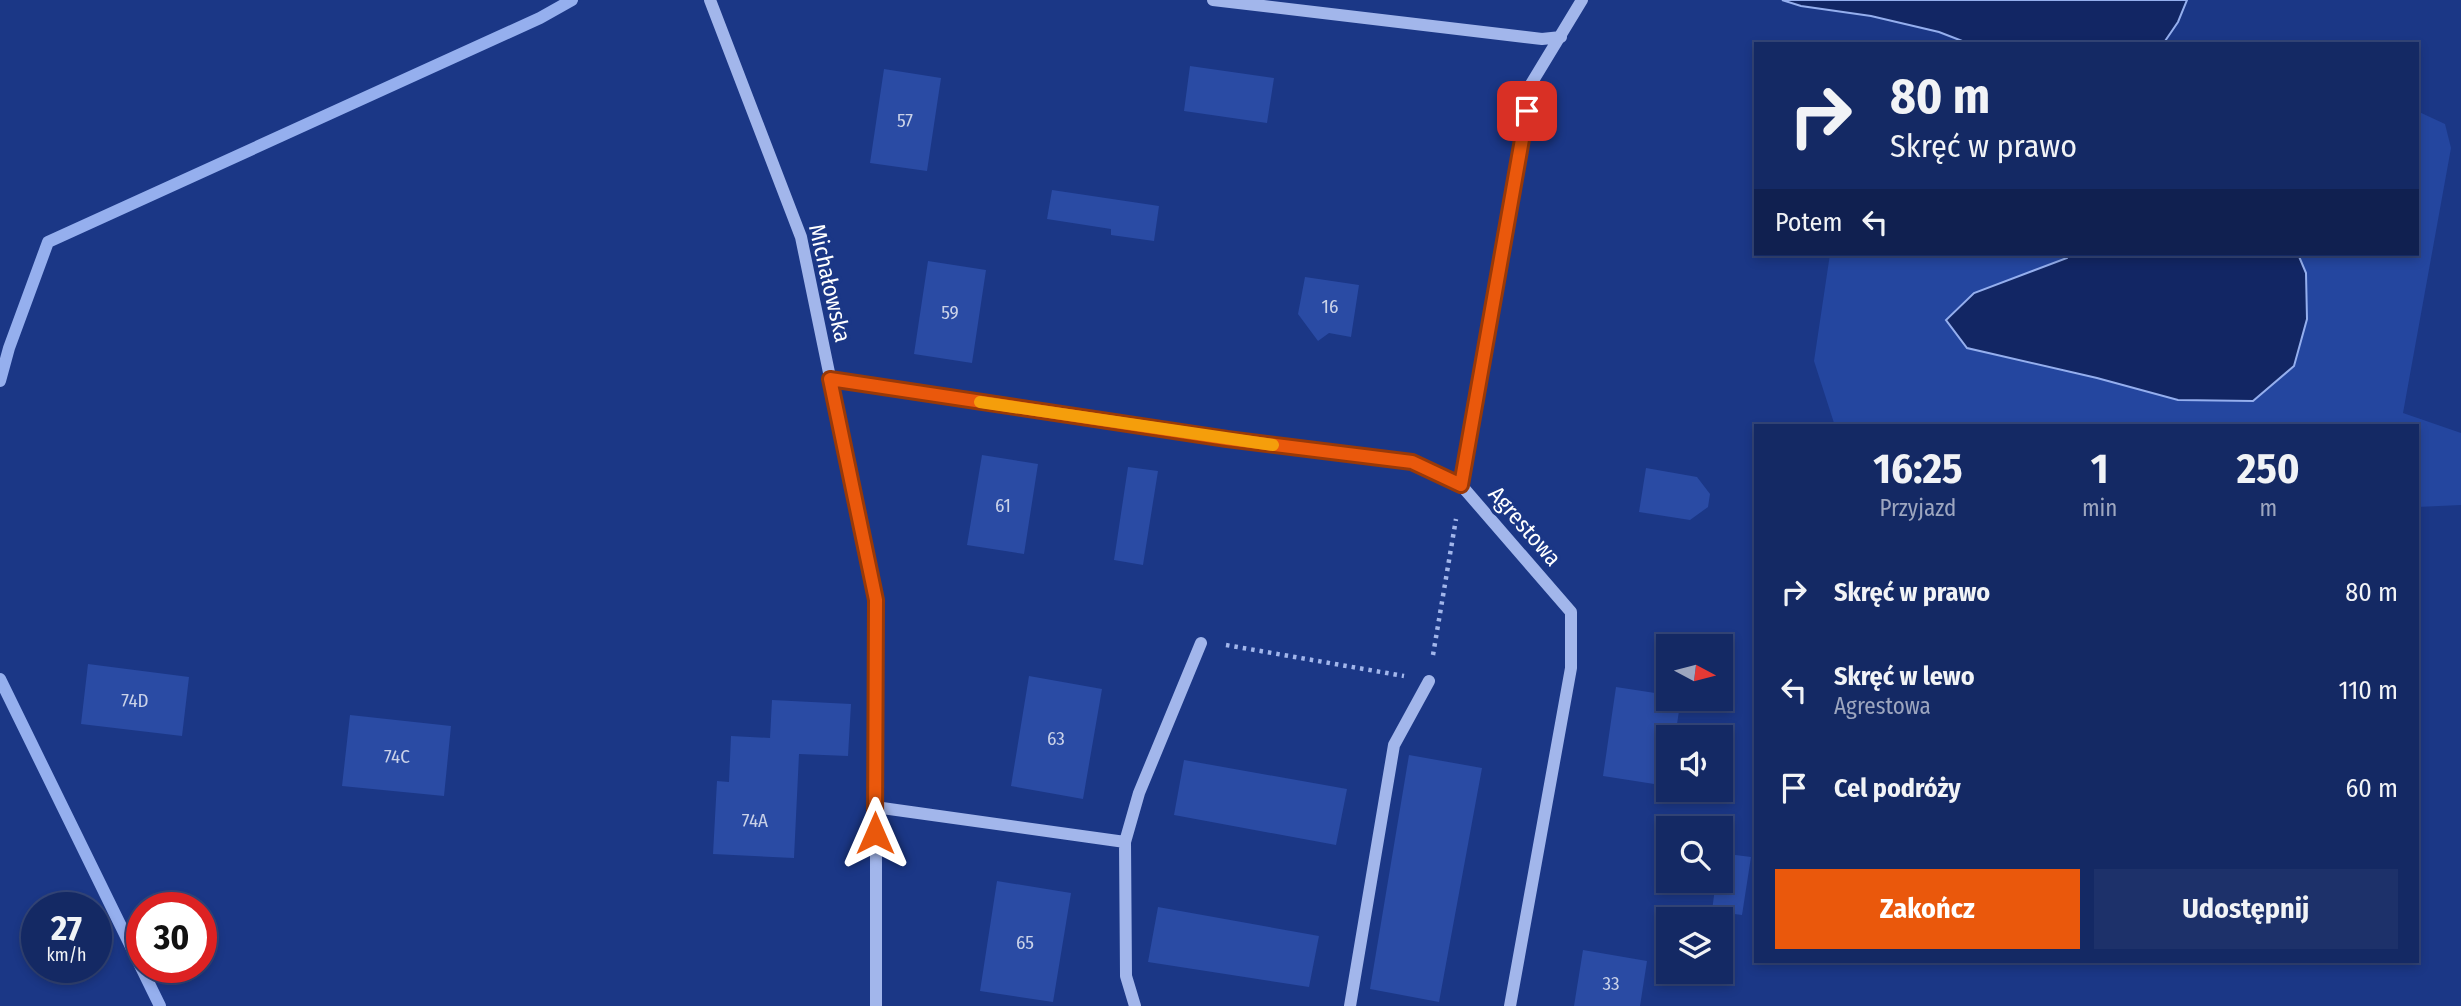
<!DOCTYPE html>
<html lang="pl">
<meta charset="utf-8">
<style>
body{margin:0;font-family:"Fira Sans Condensed",sans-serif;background:#1d316a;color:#f1f3f6;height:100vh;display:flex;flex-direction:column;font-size:26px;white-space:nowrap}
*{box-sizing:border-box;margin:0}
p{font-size:23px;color:#9da6bf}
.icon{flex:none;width:38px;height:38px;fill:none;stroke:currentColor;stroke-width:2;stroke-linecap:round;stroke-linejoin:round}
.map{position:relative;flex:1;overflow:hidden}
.sheet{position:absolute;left:1754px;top:424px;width:665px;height:539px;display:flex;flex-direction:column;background:#142964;border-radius:0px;box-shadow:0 4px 10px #0003,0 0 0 2px #334578}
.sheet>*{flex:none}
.guide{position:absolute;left:1754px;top:42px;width:665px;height:214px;border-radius:0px;box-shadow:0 4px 10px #0003,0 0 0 2px #334578;background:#142964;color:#f1f3f6;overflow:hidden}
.needle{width:46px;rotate:97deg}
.controls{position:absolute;left:1656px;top:634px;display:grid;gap:14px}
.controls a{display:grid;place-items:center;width:77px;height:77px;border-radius:0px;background:#142964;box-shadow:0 4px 10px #0003,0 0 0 2px #334578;font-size:35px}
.speed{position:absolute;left:21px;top:892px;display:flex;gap:14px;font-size:35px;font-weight:700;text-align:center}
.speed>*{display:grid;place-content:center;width:91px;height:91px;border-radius:50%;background:#142964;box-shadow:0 4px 10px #0003,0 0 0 2px #334578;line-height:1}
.speed small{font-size:18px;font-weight:400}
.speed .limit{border:10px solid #d22;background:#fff;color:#111}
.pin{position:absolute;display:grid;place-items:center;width:60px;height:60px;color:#fff;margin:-30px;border-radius:14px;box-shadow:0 4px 10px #0006}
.me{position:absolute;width:77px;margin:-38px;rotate:0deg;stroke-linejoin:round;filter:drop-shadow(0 0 5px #0008)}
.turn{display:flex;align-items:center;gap:24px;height:147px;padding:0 21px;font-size:32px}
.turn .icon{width:91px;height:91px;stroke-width:2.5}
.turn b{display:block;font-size:49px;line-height:60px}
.then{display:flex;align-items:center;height:66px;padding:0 21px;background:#0003;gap:14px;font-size:26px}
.eta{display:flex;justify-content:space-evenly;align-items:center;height:119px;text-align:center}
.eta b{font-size:42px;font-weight:700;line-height:49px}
.primary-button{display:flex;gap:14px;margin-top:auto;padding:14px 21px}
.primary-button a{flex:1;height:80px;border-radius:0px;background:#ea580c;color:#fff;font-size:28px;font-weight:700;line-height:80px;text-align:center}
.primary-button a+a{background:#1d316a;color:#f1f3f6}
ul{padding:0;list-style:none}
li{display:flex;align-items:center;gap:21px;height:98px;padding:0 21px}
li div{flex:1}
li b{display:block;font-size:26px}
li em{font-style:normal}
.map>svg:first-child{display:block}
</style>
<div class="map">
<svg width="2461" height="1006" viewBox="0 0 2461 1006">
<rect width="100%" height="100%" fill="#1b3786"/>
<path fill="#24469f" d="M2417,111l28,13 6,24 -48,265 58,20v72l-44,2v-82h-573l-10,-2 -20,-62 16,-107h239l-2,4 -93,35 -28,27 21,28 130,30 81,22 75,1 41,-35 13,-47 -1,-46 -8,-19h119z"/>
<path fill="#122664" stroke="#95afee" stroke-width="2" d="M1782,0h405l-9,22 -15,22h-193l-31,-12 -68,-16 -70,-10z
M2069,254h229l8,19 1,46 -13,47 -41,35 -75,-1 -81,-22 -130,-30 -21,-28 28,-27 93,-35z"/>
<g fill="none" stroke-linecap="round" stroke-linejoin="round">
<path stroke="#95afee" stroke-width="12" d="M0,381l9,-33 39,-106 492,-224 32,-18
M0,679l160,327"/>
</g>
<path fill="#2a4ba4" d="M1190,66l84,12 -7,45 -83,-12z
M884,69l57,9 -14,93 -57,-8z
M1052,190l107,16 -5,35 -43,-6v-6l-64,-10z
M928,261l58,9 -14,93 -58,-9z
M1305,277l54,8 -8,52 -22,-4 -11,8 -20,-27z
M982,455l56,9 -14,90 -57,-9z
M1128,467l30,4 -15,94 -29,-5z
M1646,468l51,9 13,17 -2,13 -18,13 -51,-8z
M88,664l101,13 -7,59 -101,-12z
M1029,676l73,13 -19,110 -72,-13z
M1616,687l52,8v3h13l-6,39h-7l-1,49 -64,-10z
M772,700l79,4 -3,52 -49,-2 -5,104 -81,-4 4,-73 12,1 2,-46 39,2z
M350,715l101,11 -7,70 -102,-10z
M1409,755l73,13 -43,234 -69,-13z
M1184,760l163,29 -11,56 -162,-30z
M1720,853l31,4 -9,58 -30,-4 4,-31h4z
M997,881l74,12 -18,109 -73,-11z
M1158,907l161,29 -10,51 -161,-25z
M1583,950l64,11 -7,45h-66z"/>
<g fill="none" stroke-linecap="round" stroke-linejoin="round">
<path stroke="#a2b6eb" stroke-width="4.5" stroke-dasharray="3.5 5" stroke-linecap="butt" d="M1226,645l178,31
M1433,655l23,-136"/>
<path stroke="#a2b6eb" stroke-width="12" d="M710,0l91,237 75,363v406
M1213,0l329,39 19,-2
M830,379l397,60 185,23 49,23 110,127v56l-61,338
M1461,485l70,-401 51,-84
M875,807l250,35 14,-49 62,-150
M1125,842l1,134 9,30
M1350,1006l44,-261 35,-64"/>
</g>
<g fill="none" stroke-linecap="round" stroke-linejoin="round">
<g stroke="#983908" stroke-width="18">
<path id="route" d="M875,833l1,-233 -46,-221 397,60 185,23 49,23 66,-374"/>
</g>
<use href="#route" stroke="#ea580c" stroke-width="12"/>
<path stroke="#f59e0b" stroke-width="12" d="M980,402l293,43"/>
</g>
<g text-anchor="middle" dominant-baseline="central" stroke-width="7" stroke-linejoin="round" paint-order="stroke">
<g font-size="19" fill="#cad2e8">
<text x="905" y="120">57</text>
<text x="1330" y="306">16</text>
<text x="950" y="312">59</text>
<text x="1003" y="505">61</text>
<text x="135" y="700">74D</text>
<text x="1056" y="738">63</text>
<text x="397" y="756">74C</text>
<text x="755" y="820">74A</text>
<text x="1025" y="942">65</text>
<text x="1611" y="983">33</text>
</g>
<g font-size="23" fill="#fff" stroke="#1b3786">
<text transform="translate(830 283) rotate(77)">Michałowska</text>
<text transform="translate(1525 526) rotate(49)">Agrestowa</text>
</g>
</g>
</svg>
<div class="controls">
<a><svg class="needle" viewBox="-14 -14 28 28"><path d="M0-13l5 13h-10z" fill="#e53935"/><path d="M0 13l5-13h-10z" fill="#9da6bf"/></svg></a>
<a><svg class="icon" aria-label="sound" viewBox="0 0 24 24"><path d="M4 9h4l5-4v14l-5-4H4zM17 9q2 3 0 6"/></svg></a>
<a><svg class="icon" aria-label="search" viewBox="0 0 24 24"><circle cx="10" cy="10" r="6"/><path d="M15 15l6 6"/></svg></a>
<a><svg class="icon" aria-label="layers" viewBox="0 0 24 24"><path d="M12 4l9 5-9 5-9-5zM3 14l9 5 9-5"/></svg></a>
</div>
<div class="speed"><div>27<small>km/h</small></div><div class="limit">30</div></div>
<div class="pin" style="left:1527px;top:111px;background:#d93025"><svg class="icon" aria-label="arrive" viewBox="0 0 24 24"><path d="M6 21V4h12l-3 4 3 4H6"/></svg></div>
<svg class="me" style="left:875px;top:833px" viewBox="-20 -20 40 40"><path d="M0-17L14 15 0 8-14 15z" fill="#ea580c" stroke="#fff" stroke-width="4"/></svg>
<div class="guide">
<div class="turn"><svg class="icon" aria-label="right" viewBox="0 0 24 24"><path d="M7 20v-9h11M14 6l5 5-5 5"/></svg><div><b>80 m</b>Skręć w prawo</div></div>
<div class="then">Potem<svg class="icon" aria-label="left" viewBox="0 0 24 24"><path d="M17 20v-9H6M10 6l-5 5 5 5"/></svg></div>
</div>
<section class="sheet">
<div class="eta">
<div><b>16:25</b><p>Przyjazd</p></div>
<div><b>1</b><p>min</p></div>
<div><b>250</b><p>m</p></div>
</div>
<ul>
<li><svg class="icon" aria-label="right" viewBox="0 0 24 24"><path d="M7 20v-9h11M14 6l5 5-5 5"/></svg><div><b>Skręć w prawo</b></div><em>80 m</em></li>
<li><svg class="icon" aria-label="left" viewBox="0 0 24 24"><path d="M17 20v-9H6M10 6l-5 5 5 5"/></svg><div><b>Skręć w lewo</b><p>Agrestowa</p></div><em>110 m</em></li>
<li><svg class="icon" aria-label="arrive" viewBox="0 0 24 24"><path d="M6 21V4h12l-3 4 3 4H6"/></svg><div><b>Cel podróży</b></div><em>60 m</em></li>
</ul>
<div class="primary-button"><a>Zakończ</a><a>Udostępnij</a></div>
</section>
</div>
